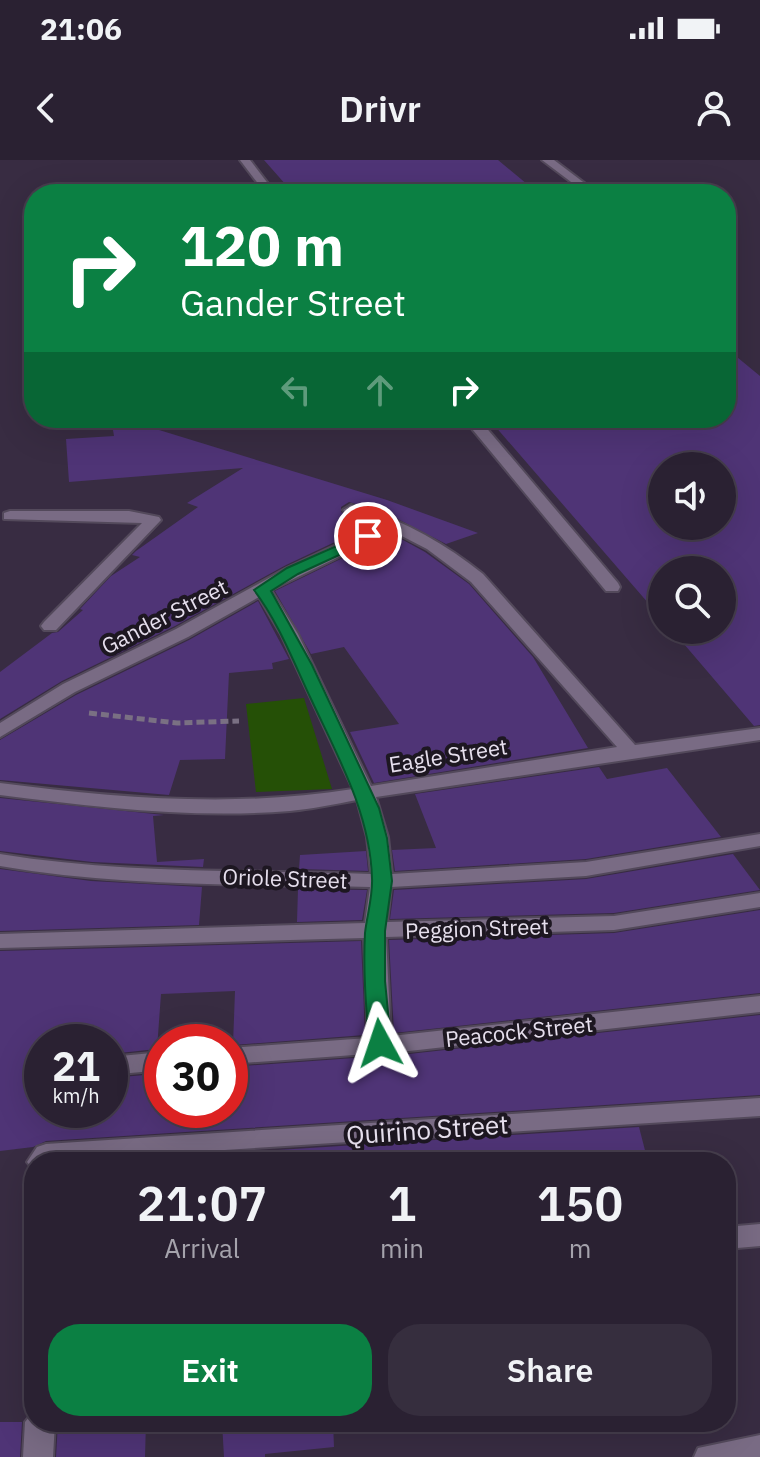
<!DOCTYPE html>
<style>
body{margin:0;font-family:"IBM Plex Sans",sans-serif;background:#362e3e;color:#f1f3f6;height:100vh;display:flex;flex-direction:column;font-size:30px;white-space:nowrap}
*{box-sizing:border-box;margin:0}
p{font-size:26px;color:#a5a3ac}
.icon{flex:none;width:44px;height:44px;fill:none;stroke:currentColor;stroke-width:2;stroke-linecap:round;stroke-linejoin:round}
.map{position:relative;flex:1;overflow:hidden}
.side{position:absolute;left:24px;top:992px;width:712px;height:280px;display:flex;flex-direction:column;background:#2a2132;border-radius:32px;box-shadow:0 8px 32px #0002,0 0 0 2px #463e4d}
.side>*{flex:none}
.banner{position:absolute;left:24px;top:24px;width:712px;height:244px;border-radius:32px;box-shadow:0 8px 32px #0002,0 0 0 2px #463e4d;background:#0b8043;color:#fff;overflow:hidden}
.fabs{position:absolute;left:648px;top:292px;display:grid;gap:16px}
.fabs a{display:grid;place-items:center;width:88px;height:88px;border-radius:50%;background:#2a2132;box-shadow:0 8px 32px #0002,0 0 0 2px #463e4d;font-size:40px}
.speed{position:absolute;left:24px;top:864px;display:flex;gap:16px;font-size:40px;font-weight:700;text-align:center}
.speed>*{display:grid;place-content:center;width:104px;height:104px;border-radius:50%;background:#2a2132;box-shadow:0 8px 32px #0002,0 0 0 2px #463e4d;line-height:1}
.speed small{font-size:20px;font-weight:400}
.speed .limit{border:12px solid #d22;background:#fff;color:#111}
.pin{position:absolute;display:grid;place-items:center;width:68px;height:68px;color:#fff;margin:-34px;border:4px solid #fff;border-radius:50%;box-shadow:0 2px 8px #0007}
.me{position:absolute;width:88px;margin:-44px;rotate:355deg;stroke-linejoin:round;filter:drop-shadow(0 0 6px #0008)}
.turn{display:flex;align-items:center;gap:28px;height:168px;padding:0 24px;font-size:36px}
.turn .icon{width:104px;height:104px;stroke-width:2.5}
.turn b{display:block;font-size:56px;line-height:68px}
.lanes{display:flex;align-items:center;height:76px;padding:0 24px;background:#0003;justify-content:center;gap:40px;direction:ltr}
.lanes .off{opacity:.35}
.eta{display:flex;justify-content:space-evenly;align-items:center;height:136px;text-align:center}
.eta b{font-size:48px;font-weight:600;line-height:56px}
.cta{display:flex;gap:16px;margin-top:auto;padding:16px 24px}
.cta a{flex:1;height:92px;border-radius:32px;background:#0b8043;color:#fff;font-size:32px;font-weight:600;line-height:92px;text-align:center}
.cta a+a{background:#362e3e;color:#f1f3f6}
.status{display:flex;justify-content:space-between;align-items:center;height:56px;padding:0 40px;background:#2a2132;direction:ltr}
.status svg{height:22px;fill:currentColor}
header{display:flex;justify-content:space-between;align-items:center;height:104px;padding:0 24px;background:#2a2132;font-size:36px;font-weight:600}
.map>svg:first-child{display:block}
</style>
<div class="status"><b>21:06</b><svg viewBox="0 0 49 12"><path d="M0 12V9h3v3zM5 12V6h3v6zM10 12V3h3v9zM15 12V0h3v12zM26 1h20v11H26zM47 4h2v5h-2z"/></svg></div>
<header><svg class="icon" aria-label="back" viewBox="0 0 24 24"><path d="M15 5l-7 7 7 7"/></svg>Drivr<svg class="icon" aria-label="person" viewBox="0 0 24 24"><circle cx="12" cy="8" r="4"/><path d="M4 21q1-7 8-7t8 7"/></svg></header>
<div class="map">
<svg width="760" height="1297" viewBox="0 0 760 1297">
<rect width="100%" height="100%" fill="#382c42"/>
<path fill="#255006" d="M304,538l28,91 -76,3 -10,-88z"/>
<path fill="#4f3476" fill-rule="evenodd" d="M264,0h234l41,34h-245z
M726,188l34,28v349l-6,1 -82,-96h50v-60h-60v49l-174,-201h238zM662,306h60v60h-60z
M111,258h9l267,82 91,33 -32,11 -58,-30 -39,-12 -8,5v5l30,13 -85,40 -111,61 -113,55 -62,38v-47l52,-39 6,-1 25,-22 -3,-1 31,-33 29,-19 -8,-2 4,-4 62,-44 -11,-4 56,-35 -174,14 -3,-43 48,-3z
M392,374l33,18 44,32 64,73 55,91 -214,35 -24,-51 49,-8 -55,-77 -33,7 -36,-63z
M258,441l31,58 -17,4 1,6 -44,4 -4,86 -45,1 -11,35 -169,-15v-40l76,-45 113,-55z
M599,607l8,12 60,-11 54,69 -135,22 -191,12 -3,-21 44,-2 -21,-54z
M0,638l164,17 -11,1 4,46 47,-3 -1,8 -111,-5 -92,-11z
M366,691l2,20 -69,-2 1,-14z
M733,694l27,36 -146,23 -224,6 4,-29 192,-11z
M0,709l91,12 111,6 -3,38 -199,6z
M298,729l69,1 -5,30 -65,2z
M760,750v83l-366,40 -5,-93 225,-7z
M361,781l4,94 -132,10 2,-54 -74,3 -4,55 -47,5v-12h-68v68h68v-32l46,-4 1,29h5v7h68v-43l179,-13 351,-39v80l-714,46 -13,6 -33,4v-200z
M639,967l9,35h-544v-1z
M0,1262h22l-2,35h-20z
M58,1262h88l-1,35h-89z
M222,1262h111l1,25 -69,7v3h-41z"/>
<g fill="none" stroke-linecap="round" stroke-linejoin="round">
<g stroke="#53495b" stroke-width="4">
<path id="service" d="M240,0h10l26,34h-10z
M542,0h12l45,34h-12z
M463,258h15l140,165 2,4 -2,4h-12z
M10,351h119l30,6 2,3 -105,110h-12l-3,-4 3,-4 98,-99 -138,-4v-6z"/>
</g>
<g stroke="#53495b" stroke-width="4">
<path id="minor" d="M351,345c49,13 92,37 132,69l152,171 125,-17v12l-384,57 12,40 4,37 194,-12 174,-28v12l-174,30 -195,11 -4,35 227,-6 146,-23v14l-146,23 -228,7 5,99 369,-40v16l-351,39 -179,13v-16l138,-10 -4,-100 -364,10v-14l365,-11 5,-36c-123,-3 -249,0 -370,-21v-12c122,20 248,16 371,20l-4,-37 -10,-37c-22,4 -45,9 -67,11 -96,8 -195,-4 -290,-16v-12c117,15 236,25 353,6l-72,-155 -22,-37 -71,40 -113,55 -75,45v-14l63,-39 113,-55 111,-61 92,-43 -33,-12 -3,-3zM392,371l35,18 44,33 146,165 -246,39 -73,-152 -27,-44z
M162,892v18l-52,5v-18z
M760,938v18l-726,46v8l-7,-8 10,-15 9,-3z
M760,1064v22l-34,3v-22z
M34,1251v11h21l-2,35h-30l2,-35z
M760,1275v22h-66l4,-9z"/>
</g>
<path stroke="#7a7083" stroke-width="5" stroke-dasharray="8 4" stroke-linecap="butt" d="M89,553l88,10 62,-2"/>
<use href="#service" fill="#796b84" fill-rule="evenodd"/>
<use href="#minor" fill="#796b84" fill-rule="evenodd"/>
</g>
<path fill="#0b8043" stroke="#07532c" stroke-width="2" d="M368,372l8,4 -2,3 -76,35 -27,17 41,74 67,143 8,30 5,43 -7,50v50l6,62 -3,6h-15l-4,-6c-3,-37 -6,-73 -4,-110 2,-18 8,-37 7,-55 -2,-65 -34,-121 -61,-179 -17,-36 -32,-76 -57,-109l33,-22z"/>
<g text-anchor="middle" dominant-baseline="central" stroke-width="8" stroke-linejoin="round" paint-order="stroke">
<g font-size="22" fill="#e6dfed" stroke="#1d1721">
<text transform="translate(164 456) rotate(-27)">Gander Street</text>
<text transform="translate(448 595) rotate(-9)">Eagle Street</text>
<text transform="translate(285 718) rotate(2)">Oriole Street</text>
<text transform="translate(477 768) rotate(-2)">Peggion Street</text>
<text transform="translate(519 871) rotate(-6)">Peacock Street</text>
</g>
<g font-size="26" fill="#e6dfed" stroke="#1d1721">
<text transform="translate(427 969) rotate(-4)">Quirino Street</text>
</g>
</g>
</svg>
<div class="fabs">
<a><svg class="icon" aria-label="sound" viewBox="0 0 24 24"><path d="M4 9h4l5-4v14l-5-4H4zM17 9q2 3 0 6"/></svg></a>
<a><svg class="icon" aria-label="search" viewBox="0 0 24 24"><circle cx="10" cy="10" r="6"/><path d="M15 15l6 6"/></svg></a>
</div>
<div class="speed"><div>21<small>km/h</small></div><div class="limit">30</div></div>
<div class="pin" style="left:368px;top:376px;background:#d93025"><svg class="icon" aria-label="arrive" viewBox="0 0 24 24"><path d="M6 21V4h12l-3 4 3 4H6"/></svg></div>
<svg class="me" style="left:380px;top:883px" viewBox="-20 -20 40 40"><path d="M0-17L14 15 0 8-14 15z" fill="#0b8043" stroke="#fff" stroke-width="4"/></svg>
<div class="banner">
<div class="turn"><svg class="icon" aria-label="right" viewBox="0 0 24 24"><path d="M7 20v-9h11M14 6l5 5-5 5"/></svg><div><b>120 m</b>Gander Street</div></div>
<div class="lanes"><svg class="icon off" aria-label="left" viewBox="0 0 24 24"><path d="M17 20v-9H6M10 6l-5 5 5 5"/></svg><svg class="icon off" aria-label="ahead" viewBox="0 0 24 24"><path d="M12 20V5M6 11l6-6 6 6"/></svg><svg class="icon" aria-label="right" viewBox="0 0 24 24"><path d="M7 20v-9h11M14 6l5 5-5 5"/></svg></div>
</div>
<section class="side">
<div class="eta">
<div><b>21:07</b><p>Arrival</p></div>
<div><b>1</b><p>min</p></div>
<div><b>150</b><p>m</p></div>
</div>
<div class="cta"><a>Exit</a><a>Share</a></div>
</section>
</div>
